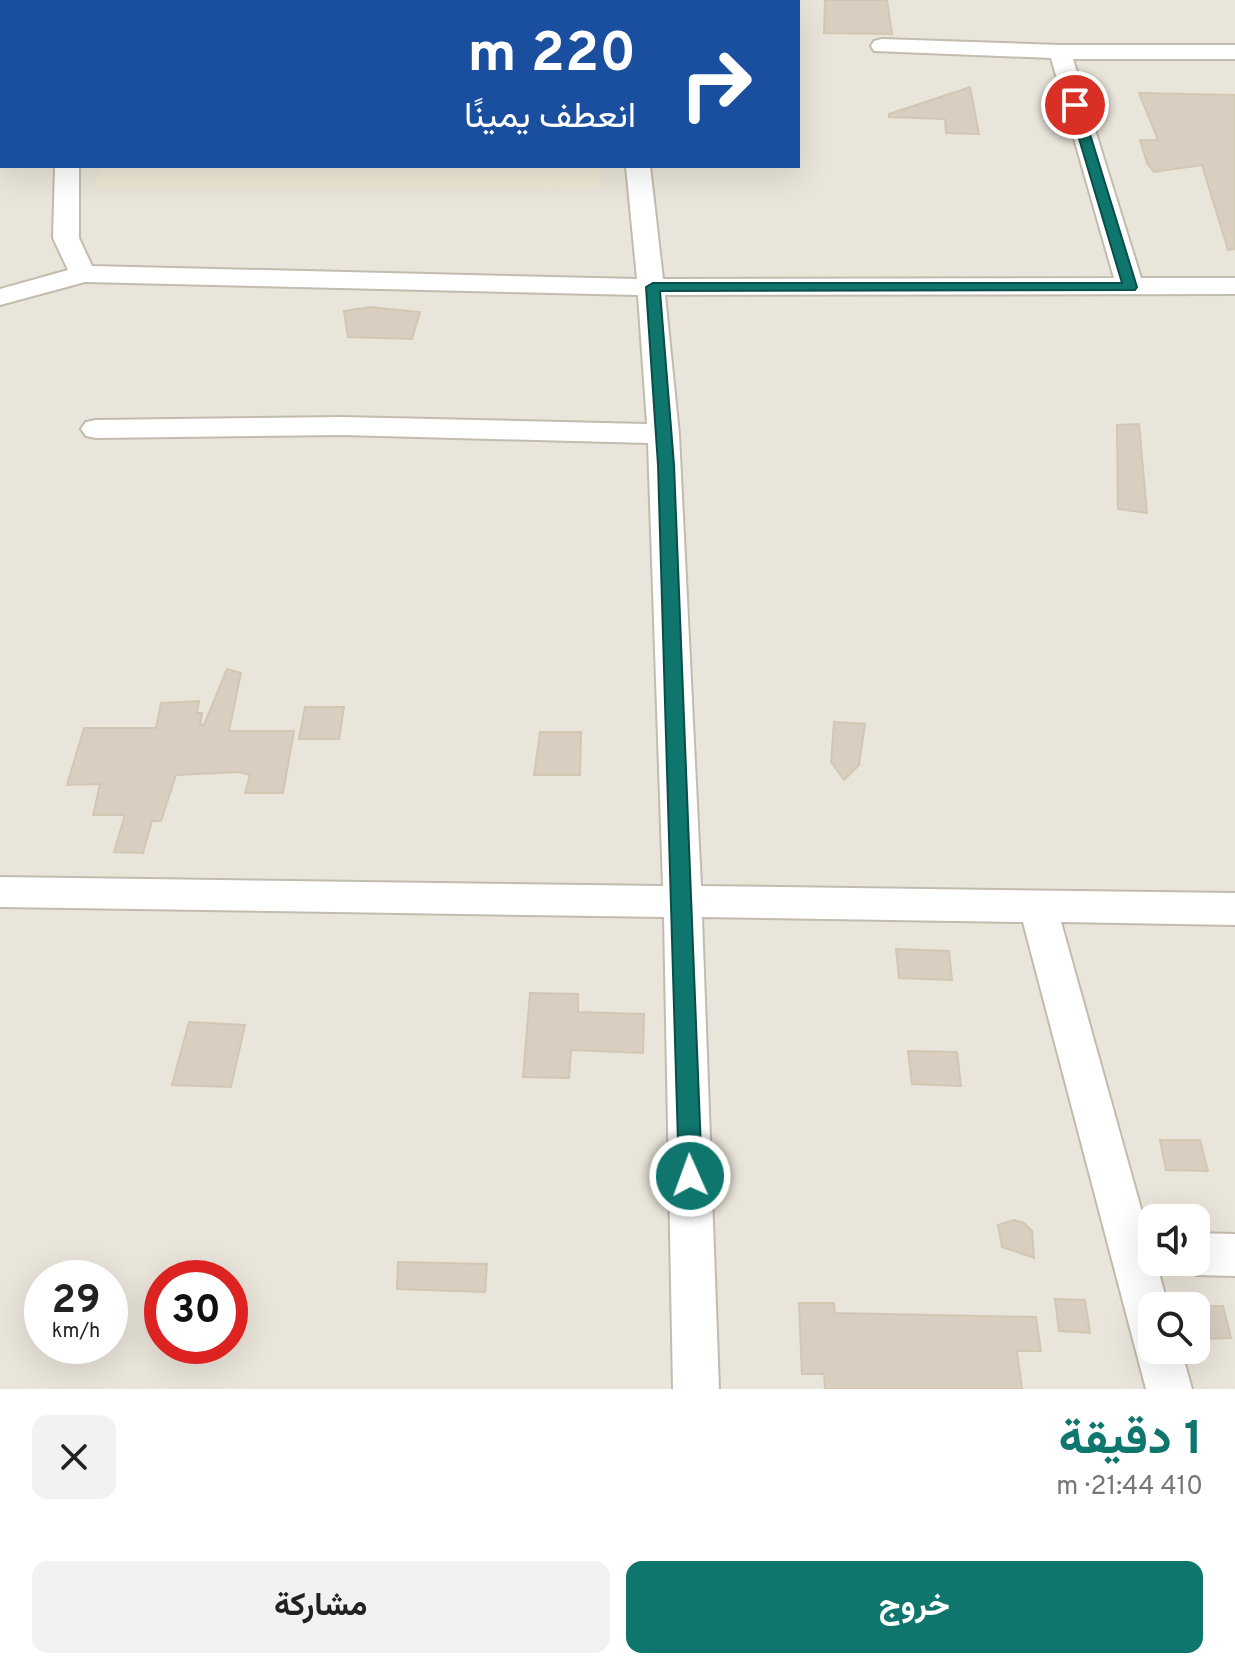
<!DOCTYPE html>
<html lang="ar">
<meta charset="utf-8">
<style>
body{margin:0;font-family:Overpass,Vazirmatn,sans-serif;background:#f2f2f2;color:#222;direction:rtl;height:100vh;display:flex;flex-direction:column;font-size:30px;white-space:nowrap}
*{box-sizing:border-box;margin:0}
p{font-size:26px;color:#767676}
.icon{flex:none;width:44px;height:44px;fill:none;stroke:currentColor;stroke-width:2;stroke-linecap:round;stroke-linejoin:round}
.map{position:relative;height:1389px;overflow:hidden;direction:ltr}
.panel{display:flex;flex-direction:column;background:#fff;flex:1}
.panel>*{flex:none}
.banner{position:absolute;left:0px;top:0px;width:800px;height:168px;box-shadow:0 8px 32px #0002;direction:rtl;background:#1a4fa0;color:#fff;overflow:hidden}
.controls{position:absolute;left:1138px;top:1204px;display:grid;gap:16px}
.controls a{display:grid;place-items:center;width:72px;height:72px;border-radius:16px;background:#fff;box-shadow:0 8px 32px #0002;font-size:40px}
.speed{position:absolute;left:24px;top:1260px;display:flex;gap:16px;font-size:40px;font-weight:700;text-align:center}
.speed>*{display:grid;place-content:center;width:104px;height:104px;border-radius:50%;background:#fff;box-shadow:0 8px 32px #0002;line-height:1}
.speed small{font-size:20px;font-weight:400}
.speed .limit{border:12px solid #d22;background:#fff;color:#111}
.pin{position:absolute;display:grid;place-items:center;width:68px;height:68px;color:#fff;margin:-34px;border:4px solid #fff;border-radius:50%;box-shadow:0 2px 8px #0007}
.me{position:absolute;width:88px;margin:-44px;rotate:358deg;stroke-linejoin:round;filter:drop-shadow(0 0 6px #0008)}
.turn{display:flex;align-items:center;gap:28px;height:168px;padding:0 32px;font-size:36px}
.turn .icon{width:104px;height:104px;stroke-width:2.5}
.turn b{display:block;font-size:56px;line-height:68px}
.round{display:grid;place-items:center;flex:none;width:84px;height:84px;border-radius:16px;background:#f2f2f2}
.head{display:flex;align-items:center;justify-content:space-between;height:136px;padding:0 32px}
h1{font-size:48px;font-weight:700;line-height:60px;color:#0f766e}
.button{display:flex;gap:16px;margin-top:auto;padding:16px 32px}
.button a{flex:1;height:92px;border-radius:16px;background:#0f766e;color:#fff;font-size:32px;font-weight:700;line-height:92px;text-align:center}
.button a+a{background:#f2f2f2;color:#222}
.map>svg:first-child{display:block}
</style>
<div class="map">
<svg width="1235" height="1389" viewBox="0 0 1235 1389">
<rect width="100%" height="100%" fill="#f6f3ec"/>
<path fill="#eae5da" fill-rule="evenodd" d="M0,0h1235v1389h-1235zM2,2h796v164h-796zM1152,1218h44v44h-44zM42,1278h68v68h-68zM162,1278h68v68h-68zM1152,1306h44v44h-44z"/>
<path fill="#efe8d6" d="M100,166h501l-1,22 -507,-1z"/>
<path fill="#d8cfc1" stroke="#d3c7b4" stroke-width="2" d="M825,0h62l5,34 -68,-1z
M970,87l9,47 -33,-1 -1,-14 -56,-2v-3z
M1139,93l96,2v154l-7,1 -26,-85 -48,7 -7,-9 -7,-23h18z
M370,307l50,5 -8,27 -64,-2 -4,-26z
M1139,424l8,89 -29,-4 -1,-84z
M227,669l14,4 -12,58h65l-11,62h-38l5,-18 -11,-3 -63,3 -15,46h-9l-9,32 -29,-1 11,-37h-32l7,-31 -33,1 17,-57h72l5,-25 38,-2 -2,12h5l-2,11 4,1z
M305,707h39l-5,32h-40z
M834,722l31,2 -6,41 -15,15 -13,-18z
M540,732h41l-1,43h-46z
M896,949l53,2 3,29 -53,-2z
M530,993l48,1v18l66,2 -1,39 -72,-3 -2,28 -46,-1z
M189,1022l56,3 -14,62 -59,-2z
M908,1051l49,1 4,34 -49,-2z
M1160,1140h40l8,31 -42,-1z
M1014,1220l10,3 8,8 2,27 -32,-11 -4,-22z
M398,1262l89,2 -2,28 -88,-3z
M1055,1299l30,1 5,33 -31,-2z
M799,1303h35l1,10 201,4 5,34h-24l5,38h-197l-1,-15h-22z
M1196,1306h27l8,32 -31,1z"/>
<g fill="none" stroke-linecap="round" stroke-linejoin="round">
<g stroke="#c2bbae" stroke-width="4">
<path id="street" d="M61,0h22v2h-22z
M610,0h22v2h-22z
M0,14h2v12h-2z
M882,39l178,6h175v14h-162l68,219h94v16l-570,1 14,139 22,452 534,7v32l-174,-3 91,326v14h4l12,44h-16v44h29l11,39h-46l-123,-467 -321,-5 17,472h-46l-9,-472 -664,-10v-30l663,9 -15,-443 -306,-8 -246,3 -10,-2 -5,-7 5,-7 10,-2 246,-3 305,7 -9,-129 -553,-13 -85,23v-16l68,-19 -15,-32 2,-72h24v72l13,28 545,13 -11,-113h24l13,113 451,-1 -63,-220 -177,-7 -3,-5 3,-5z
M1196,1233l39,1v42l-39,-1 -16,-6 -3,-7h19z"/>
</g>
<use href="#street" fill="#fff" fill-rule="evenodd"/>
</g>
<path fill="#0f766e" stroke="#0a4d48" stroke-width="2" d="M1075,102l6,3 56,182 -2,3 -475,1 14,174 28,711 -3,8 -9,3 -8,-3 -3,-8 -21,-711 -12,-178 7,-4h469l-53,-178z"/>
</svg>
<div class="controls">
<a><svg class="icon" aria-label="sound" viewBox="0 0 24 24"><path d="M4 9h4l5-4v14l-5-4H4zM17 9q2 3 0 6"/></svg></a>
<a><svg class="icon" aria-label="search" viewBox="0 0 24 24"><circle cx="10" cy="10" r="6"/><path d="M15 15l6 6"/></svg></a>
</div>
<div class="speed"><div>29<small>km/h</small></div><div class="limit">30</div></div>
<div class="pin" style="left:1075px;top:105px;background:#d93025"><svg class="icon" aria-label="arrive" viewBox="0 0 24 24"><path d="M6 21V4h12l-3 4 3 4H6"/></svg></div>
<svg class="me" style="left:690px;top:1176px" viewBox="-20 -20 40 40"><circle r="17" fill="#0f766e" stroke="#fff" stroke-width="3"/><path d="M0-11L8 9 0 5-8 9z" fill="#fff"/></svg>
<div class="banner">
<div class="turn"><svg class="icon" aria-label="right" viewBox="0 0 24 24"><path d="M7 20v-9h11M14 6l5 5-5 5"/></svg><div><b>220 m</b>انعطف يمينًا</div></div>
</div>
</div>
<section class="panel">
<div class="head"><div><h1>1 دقيقة</h1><p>410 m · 21:44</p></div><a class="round"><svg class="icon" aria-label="close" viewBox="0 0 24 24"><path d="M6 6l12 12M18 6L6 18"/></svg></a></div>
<div class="button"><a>خروج</a><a>مشاركة</a></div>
</section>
